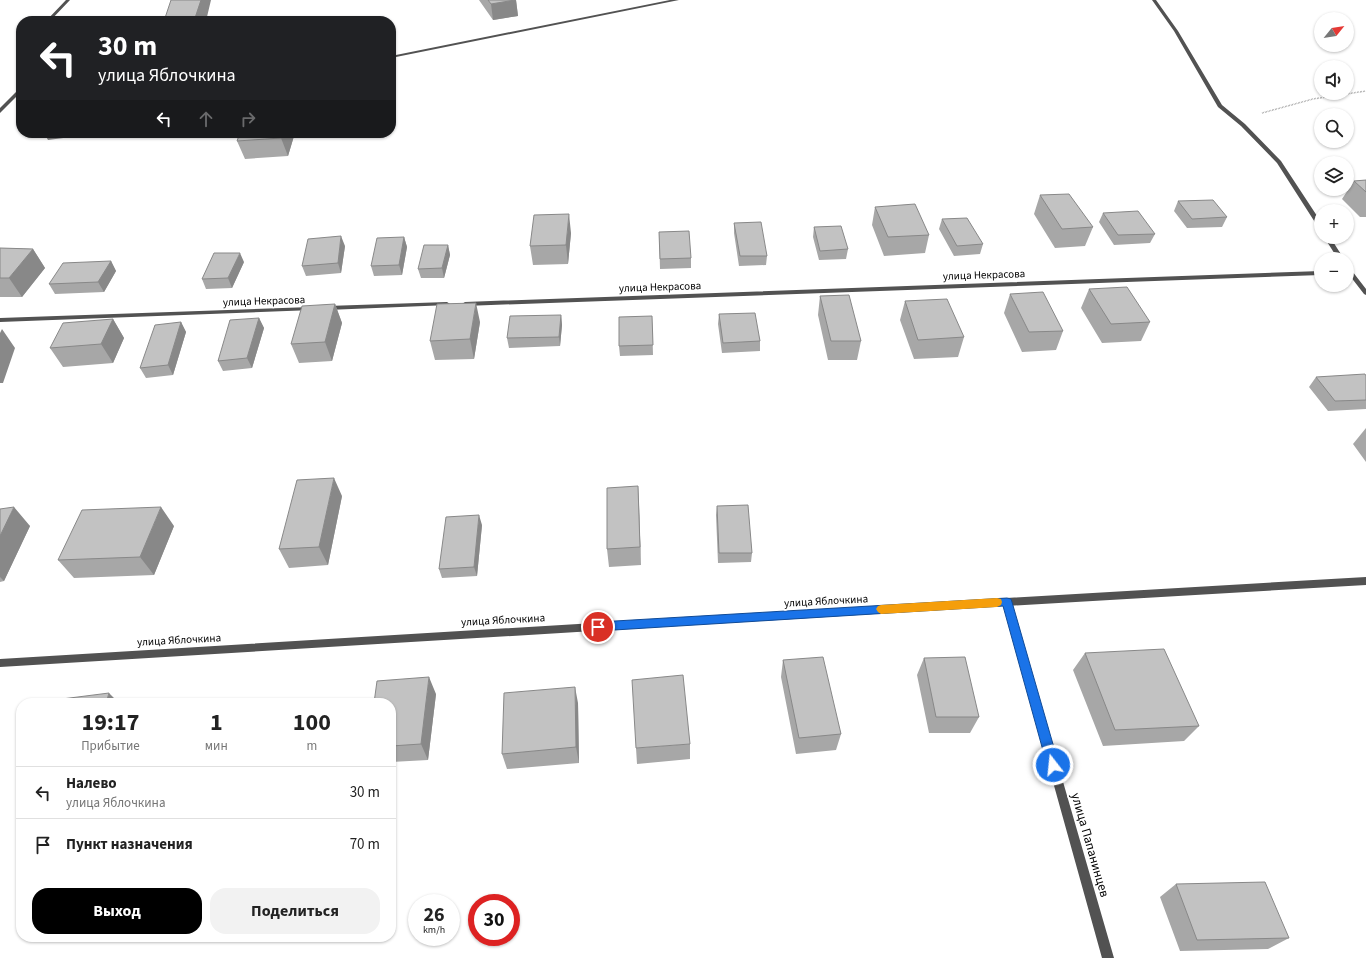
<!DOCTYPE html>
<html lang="ru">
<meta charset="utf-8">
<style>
body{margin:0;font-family:"Source Sans 3",sans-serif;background:#f2f2f2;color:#222;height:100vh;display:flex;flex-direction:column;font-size:15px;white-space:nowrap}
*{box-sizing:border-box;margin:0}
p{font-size:13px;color:#767676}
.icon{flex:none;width:22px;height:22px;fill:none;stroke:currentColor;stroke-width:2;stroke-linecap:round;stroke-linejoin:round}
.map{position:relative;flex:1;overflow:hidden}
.details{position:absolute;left:16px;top:698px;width:380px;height:244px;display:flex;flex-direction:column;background:#fff;border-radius:16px;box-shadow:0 1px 3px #0004}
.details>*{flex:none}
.hud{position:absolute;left:16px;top:16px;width:380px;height:122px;border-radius:16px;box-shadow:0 1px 3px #0004;background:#202124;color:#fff;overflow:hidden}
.needle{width:26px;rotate:60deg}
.buttons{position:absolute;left:1314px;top:12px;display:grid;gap:8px}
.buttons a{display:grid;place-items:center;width:40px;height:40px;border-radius:50%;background:#fff;box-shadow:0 1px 3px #0004;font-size:20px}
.speed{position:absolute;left:408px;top:894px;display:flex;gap:8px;font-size:20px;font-weight:700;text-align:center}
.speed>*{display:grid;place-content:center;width:52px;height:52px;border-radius:50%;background:#fff;box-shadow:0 1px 3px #0004;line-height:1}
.speed small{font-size:10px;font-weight:400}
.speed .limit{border:6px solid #d22;background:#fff;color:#111}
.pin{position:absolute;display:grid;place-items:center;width:34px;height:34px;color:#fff;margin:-17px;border:2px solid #fff;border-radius:50%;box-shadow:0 1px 4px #0007}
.me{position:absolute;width:44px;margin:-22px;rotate:344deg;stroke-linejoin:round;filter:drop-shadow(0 0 3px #0008)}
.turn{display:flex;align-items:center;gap:14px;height:84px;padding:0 16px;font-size:18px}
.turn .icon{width:52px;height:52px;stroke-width:2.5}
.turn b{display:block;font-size:28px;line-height:34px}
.lanes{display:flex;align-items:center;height:38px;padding:0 16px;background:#0003;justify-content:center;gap:20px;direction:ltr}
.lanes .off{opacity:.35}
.eta{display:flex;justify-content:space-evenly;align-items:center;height:68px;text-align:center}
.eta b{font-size:24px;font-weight:700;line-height:28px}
.cta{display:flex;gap:8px;margin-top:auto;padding:8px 16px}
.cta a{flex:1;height:46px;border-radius:16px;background:#000;color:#fff;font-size:16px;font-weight:700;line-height:46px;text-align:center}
.cta a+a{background:#f2f2f2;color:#222}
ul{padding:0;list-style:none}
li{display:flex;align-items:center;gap:12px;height:52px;padding:0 16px;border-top:1px solid #e0e0e0}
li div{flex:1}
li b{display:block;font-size:15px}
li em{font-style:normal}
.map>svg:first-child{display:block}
</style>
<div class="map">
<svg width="1366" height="958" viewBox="0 0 1366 958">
<rect width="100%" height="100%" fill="#fff"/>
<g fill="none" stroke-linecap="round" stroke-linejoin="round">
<path stroke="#747474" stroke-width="1.5" stroke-dasharray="0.5 1" stroke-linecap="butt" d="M1262,113l51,-14 53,-8"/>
<path fill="#525252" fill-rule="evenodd" d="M670,0h9l-288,58v-2z
M1152,0h4l22,31 44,74 23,19v2h-4l-23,-19 -44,-76z
M1366,577v8l-359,21 -3,-1 -1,-3 1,-3 3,-1z"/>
<path fill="#525252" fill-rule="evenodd" d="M66,0h4l-20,21h-4z
M21,87v5l-21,21v-5z
M1241,124h4l36,37 40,61v7l-3,-2 -41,-64 -36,-37z
M1324,237h6l14,22h-6z
M1347,266l2,1 17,22v6l-2,-1 -17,-22z
M1321,271v4l-856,31 -3,-2 3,-2z
M447,302l3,2 -1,1 -122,5 -3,-2 3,-2z
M311,307l3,2 -1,1 -313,12v-4z
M1007,598l3,1 1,3 103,356h-12l-98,-352 -1004,61v-8z"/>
</g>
<path fill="#a7a7a7" d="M479,0h37l2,16 -25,4z
M240,133h53l1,3 -6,20 -43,3 -8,-18z
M1366,180v37h-6l-18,-18 12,-18z
M1040,195l53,32 -8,19 -30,2 -21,-34z
M1178,201l49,16 -5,10 -35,1 -13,-17z
M875,207l54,28 -4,18 -41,3 -12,-31z
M1103,213l52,21 -5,9 -36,2 -15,-23z
M942,219l41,25 -3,10 -26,2 -15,-27z
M734,223l33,33 -1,9 -27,1 -5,-33z
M814,227l34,22 -2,10 -27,1 -6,-23z
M659,232l32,26v10l-31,1z
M571,233l-3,31 -35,1 -3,-19z
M404,237l3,10 -5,28 -28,1 -3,-10z
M448,245l2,10 -6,23h-23l-3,-9z
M345,246l-4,27 -35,3 -4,-10z
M0,248l33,1 12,19 -23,29h-22z
M111,261l5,10 -12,21 -49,2 -6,-10z
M244,262l-12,26 -26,1 -4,-10z
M1089,289l61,33 -9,19 -39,2 -21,-35z
M1010,294l53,37 -7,19 -34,2 -18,-39z
M820,296l41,45 -4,19h-29l-10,-45z
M905,301l59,36 -6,20 -44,2 -14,-39z
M335,304l7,19 -10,38 -33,2 -8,-19z
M719,314l41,27v10l-38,2 -4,-29z
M561,315l1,10 -2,21 -51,2 -2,-10z
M652,316l1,39 -33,1 -1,-10z
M259,318l5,10 -12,40 -29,3 -5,-10z
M113,319l11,19 -11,25 -50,4 -13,-19z
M181,322l5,10 -13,43 -27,3 -6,-10z
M480,322l-6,37 -39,1 -5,-19z
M1366,376v33l-38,2 -19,-24 7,-10z
M1366,428v34l-13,-18z
M638,486l3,79 -32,2 -2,-18z
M342,496l-14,69 -39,3 -10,-19z
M717,506l35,47 -1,9 -33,1 -2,-48z
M0,509l30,17 -26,55 -4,1z
M482,525l-5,51 -35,2 -3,-9z
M174,526l-20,49 -80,3 -16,-18z
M1085,653l114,73 -15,15 -81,5 -30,-76z
M924,658l55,59 -9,16h-41l-12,-58z
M783,660l58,74 -5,16 -40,4 -15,-77z
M436,694l-8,66 -37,2v-59z
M578,703l1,60 -72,6 -5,-15z
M690,744v15l-53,5 -1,-16z
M1176,884l113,54 -21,11 -88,2 -20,-54z"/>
<path fill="#888" d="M201,0h10l-5,21h-42z
M516,0l2,16 -25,4 -2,-16z
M44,133h29l-2,4 -23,3z
M283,133h10l1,3 -6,20 -7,-18z
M569,214l2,19 -3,31 -2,-19z
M341,236l4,10 -4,27 -3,-10z
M404,237l3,10 -5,28 -3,-10z
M448,245l2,10 -6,23 -2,-10z
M33,249l12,19 -23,29 -13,-19z
M240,253l4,9 -12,26 -4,-10z
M111,261l5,10 -12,21 -6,-10z
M476,303l4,19 -6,37 -4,-20z
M335,304l7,19 -10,38 -7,-19z
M561,315l1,10 -2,21 -1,-9z
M259,318l5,10 -12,40 -5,-10z
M113,319l11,19 -11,25 -12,-19z
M181,322l5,10 -13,43 -5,-10z
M2,329l13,19 -12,35h-3v-50z
M334,478l8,18 -14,69 -9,-18z
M638,486l1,19 2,60 -1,-18z
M14,507l16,19 -26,55 -4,-4v-41z
M161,507l13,19 -20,49 -14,-18z
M479,515l3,10 -5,51 -3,-9z
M429,677l7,17 -8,66 -7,-16z
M575,687l3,16 1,60 -3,-16z
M109,693l10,10h-13z"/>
<path fill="#c2c2c2" stroke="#888" d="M171,0h30l-6,18 -31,3z
M488,0h27l-24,4z
M240,133h43l-2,5 -44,3z
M1366,180v12l-12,-11z
M1069,194l24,33 -31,2 -22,-34z
M1213,200l14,17 -35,2 -14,-18z
M915,204l14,31 -41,2 -13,-30z
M1138,211l17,23 -37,1 -15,-22z
M569,214l-3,31 -36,1 4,-31z
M967,218l16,26 -26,2 -15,-27z
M761,222l6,34h-27l-6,-33z
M841,226l7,23 -28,2 -6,-24z
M689,231l2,27 -31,1 -1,-27z
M341,236l-3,27 -36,3 6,-27z
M404,237l-5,28 -28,1 6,-28z
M424,245h24l-6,23 -24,1z
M0,248l33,1 -24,29h-9z
M214,253h26l-12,25 -26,1z
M111,261l-13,21 -49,2 14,-21z
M1127,287l23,35 -39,2 -22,-35z
M1043,292l20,39 -34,1 -19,-38z
M849,295l12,46h-30l-11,-45z
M947,299l17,38 -46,3 -13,-39z
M476,303l-6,36 -40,2 7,-37z
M335,304l-10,38 -34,2 11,-38z
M755,313l5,28 -37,2 -4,-29z
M561,315l-2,22 -52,1 3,-22z
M652,316l1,29 -34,1v-29z
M259,318l-12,40 -29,3 12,-41z
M113,319l-12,25 -51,4 13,-25z
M181,322l-13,43 -28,3 15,-43z
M1365,374l1,2v24l-31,1 -19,-24z
M334,478l-15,69 -40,2 18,-69z
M638,486l2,61 -33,2v-61z
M748,505l4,48h-33l-2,-47z
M14,507l-14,29v-27z
M161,507l-21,50 -82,3 24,-50z
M479,515l-5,52 -35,2 7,-52z
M1164,649l35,77 -84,4 -30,-77z
M823,657l18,77 -42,4 -16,-78z
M965,657l14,60h-43l-12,-59z
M683,675l7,69 -54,4 -4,-68z
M429,677l-8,67 -30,2v-43h-17l3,-22z
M575,687l1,60 -74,7 2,-61z
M109,693l-3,10h-46l2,-4z
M333,699l-1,4h-44z
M1265,882l24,56 -92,2 -21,-56z"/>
<path fill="#1a73e8" stroke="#114b97" d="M1007,598l4,1 1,3 47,163 -2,4 -4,2 -4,-2 -2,-4 -44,-159 -405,25 -4,-1 -1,-3 1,-4 4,-1z"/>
<path fill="#f59e0b" d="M997,598l4,1 1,3 -1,3 -4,2 -116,7 -3,-2 -2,-3 2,-3 3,-1z"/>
<g text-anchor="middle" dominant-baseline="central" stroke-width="3.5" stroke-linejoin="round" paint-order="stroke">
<g font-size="11" fill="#000" stroke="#fff">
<text transform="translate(984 275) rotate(-2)">улица Некрасова</text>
<text transform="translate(660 287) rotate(-2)">улица Некрасова</text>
<text transform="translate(264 301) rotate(-2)">улица Некрасова</text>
<text transform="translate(826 601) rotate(-3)">улица Яблочкина</text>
<text transform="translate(503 620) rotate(-3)">улица Яблочкина</text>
<text transform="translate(179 640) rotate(-3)">улица Яблочкина</text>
</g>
<g font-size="13" fill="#000" stroke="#fff">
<text transform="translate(1090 845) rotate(74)">улица Папанинцев</text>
</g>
</g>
</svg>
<div class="buttons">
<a><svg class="needle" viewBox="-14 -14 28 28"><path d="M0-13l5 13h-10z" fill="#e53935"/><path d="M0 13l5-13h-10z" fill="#767676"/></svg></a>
<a><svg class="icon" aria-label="sound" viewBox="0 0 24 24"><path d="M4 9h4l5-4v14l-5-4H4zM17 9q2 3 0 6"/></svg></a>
<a><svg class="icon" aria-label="search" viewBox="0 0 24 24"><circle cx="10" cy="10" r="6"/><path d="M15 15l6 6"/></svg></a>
<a><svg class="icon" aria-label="layers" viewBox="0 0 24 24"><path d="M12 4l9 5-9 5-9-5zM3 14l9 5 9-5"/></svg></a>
<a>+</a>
<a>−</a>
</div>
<div class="speed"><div>26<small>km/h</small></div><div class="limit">30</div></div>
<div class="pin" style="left:598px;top:627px;background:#d93025"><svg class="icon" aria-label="arrive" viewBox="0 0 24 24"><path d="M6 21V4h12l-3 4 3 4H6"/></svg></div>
<svg class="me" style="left:1053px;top:765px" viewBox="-20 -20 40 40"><circle r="17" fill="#1a73e8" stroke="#fff" stroke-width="3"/><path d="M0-11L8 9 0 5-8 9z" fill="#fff"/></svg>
<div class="hud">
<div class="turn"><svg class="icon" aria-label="left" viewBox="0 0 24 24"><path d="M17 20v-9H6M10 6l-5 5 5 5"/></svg><div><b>30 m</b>улица Яблочкина</div></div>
<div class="lanes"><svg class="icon" aria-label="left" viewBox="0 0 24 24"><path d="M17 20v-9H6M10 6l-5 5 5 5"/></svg><svg class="icon off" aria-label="ahead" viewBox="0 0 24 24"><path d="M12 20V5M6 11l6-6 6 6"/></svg><svg class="icon off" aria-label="right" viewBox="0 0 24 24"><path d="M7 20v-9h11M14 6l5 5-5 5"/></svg></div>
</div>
<section class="details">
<div class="eta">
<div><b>19:17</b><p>Прибытие</p></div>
<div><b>1</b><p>мин</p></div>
<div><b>100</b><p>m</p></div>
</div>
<ul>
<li><svg class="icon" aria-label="left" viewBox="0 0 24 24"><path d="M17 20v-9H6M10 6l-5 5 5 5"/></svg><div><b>Налево</b><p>улица Яблочкина</p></div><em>30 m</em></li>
<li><svg class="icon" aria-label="arrive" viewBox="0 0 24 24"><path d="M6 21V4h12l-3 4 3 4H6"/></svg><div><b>Пункт назначения</b></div><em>70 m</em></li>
</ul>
<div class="cta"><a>Выход</a><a>Поделиться</a></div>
</section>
</div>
